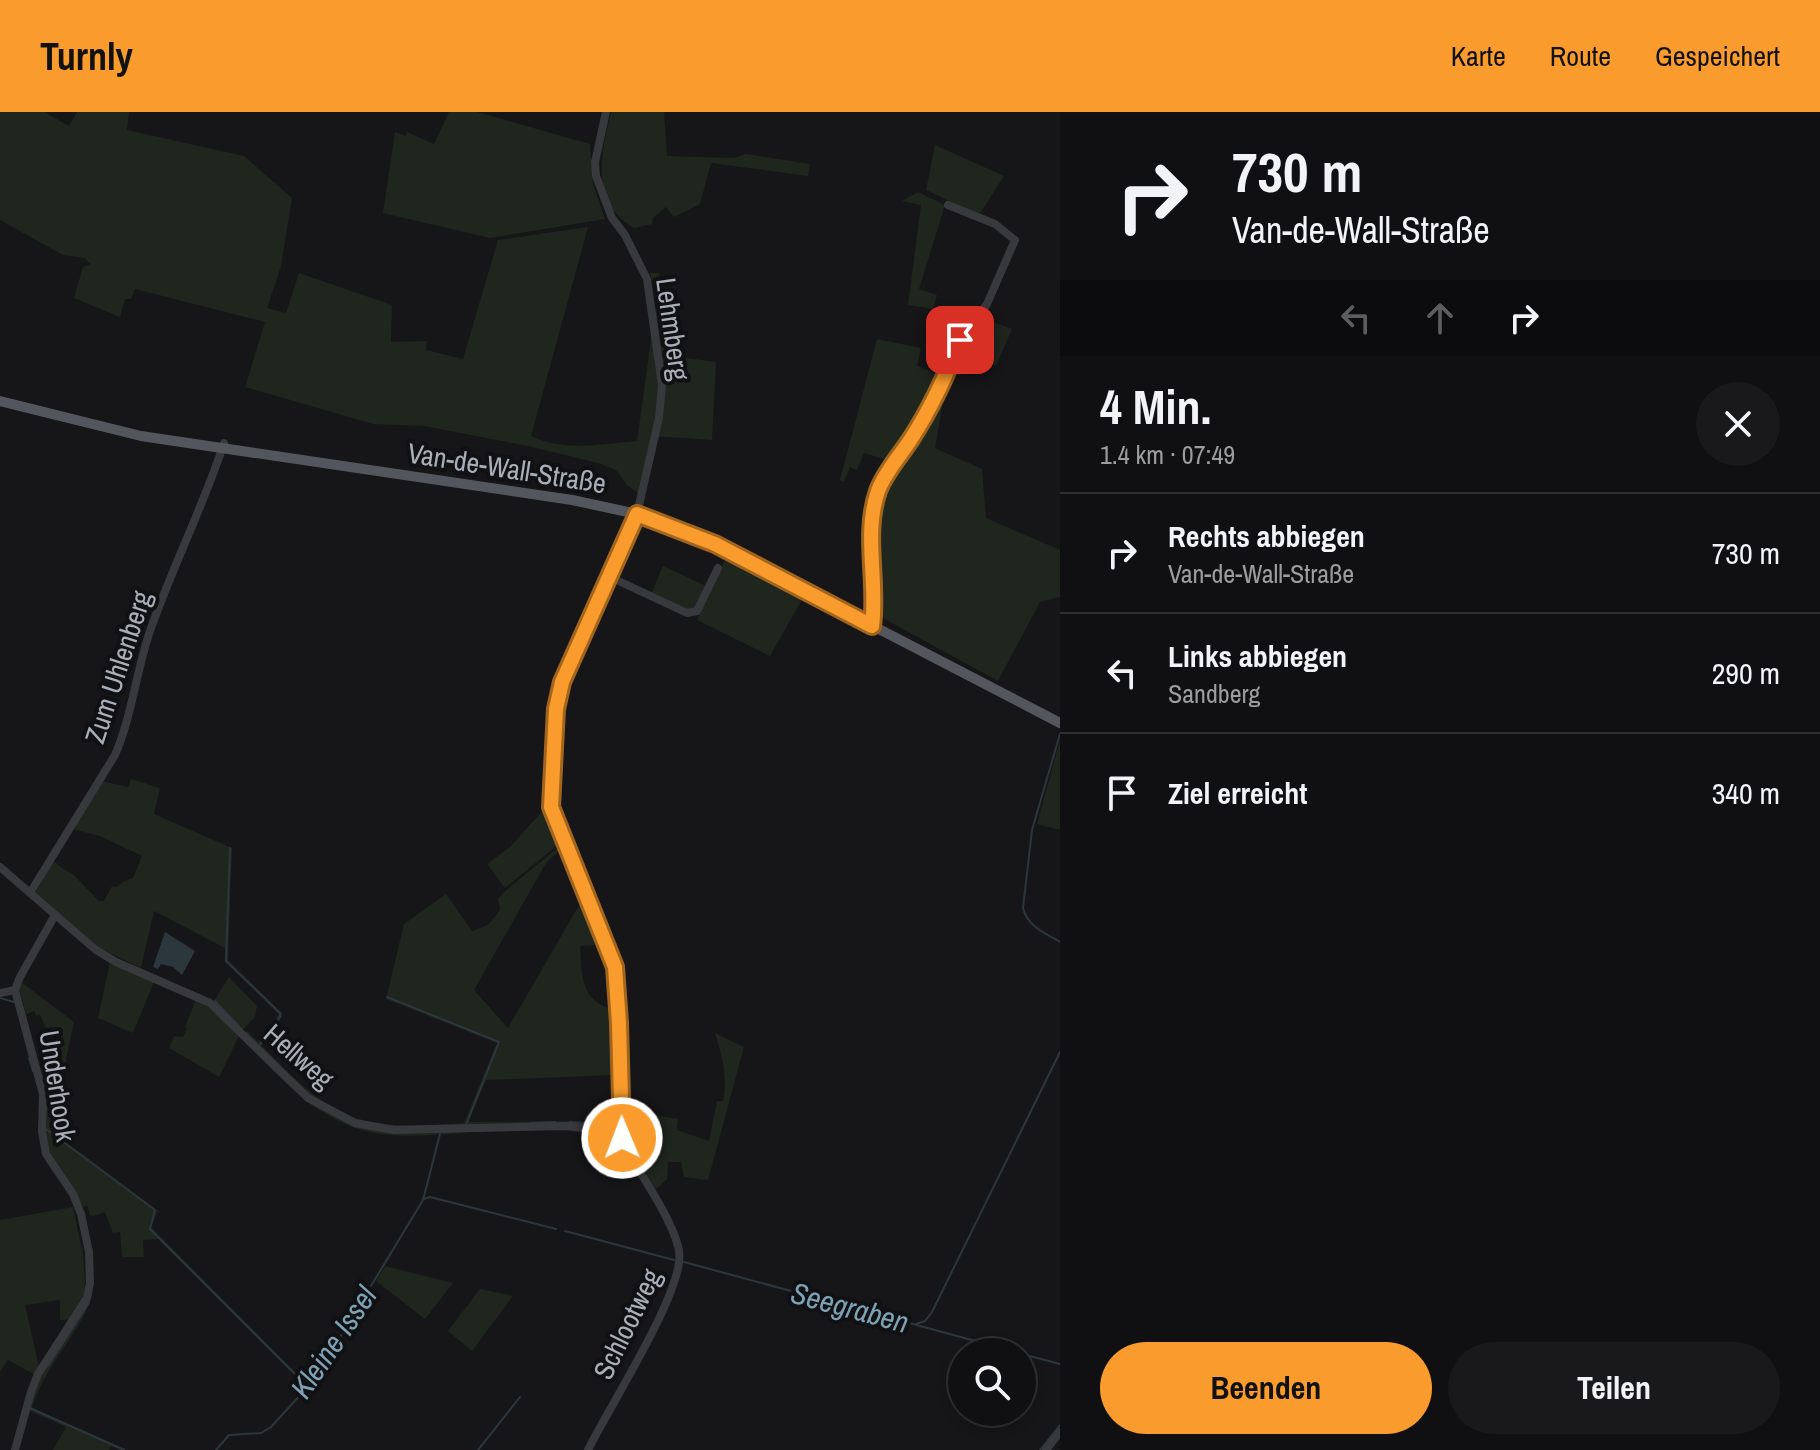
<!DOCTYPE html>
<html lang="de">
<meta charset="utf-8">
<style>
body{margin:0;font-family:"Archivo Narrow",sans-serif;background:#19191b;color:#f1f3f6;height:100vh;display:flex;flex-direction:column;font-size:30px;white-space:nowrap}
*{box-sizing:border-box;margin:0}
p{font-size:26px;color:#9c9d9f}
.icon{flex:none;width:44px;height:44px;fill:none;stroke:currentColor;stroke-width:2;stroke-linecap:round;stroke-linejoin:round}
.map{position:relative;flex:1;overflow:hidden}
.details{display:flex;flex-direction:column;background:#101012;width:760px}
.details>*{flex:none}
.guide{background:#101012;color:#f1f3f6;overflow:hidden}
.tools{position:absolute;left:948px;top:1226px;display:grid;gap:16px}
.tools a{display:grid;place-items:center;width:88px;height:88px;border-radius:50%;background:#101012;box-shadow:0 4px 12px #0003,0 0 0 2px #303032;font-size:40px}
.pin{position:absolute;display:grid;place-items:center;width:68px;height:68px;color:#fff;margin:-34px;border-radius:16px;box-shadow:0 4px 12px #0006}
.me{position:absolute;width:88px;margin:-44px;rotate:359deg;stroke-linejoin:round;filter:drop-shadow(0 0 6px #0008)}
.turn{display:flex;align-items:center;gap:28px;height:168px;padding:0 40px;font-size:36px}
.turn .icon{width:104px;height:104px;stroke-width:2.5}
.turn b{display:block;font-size:56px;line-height:68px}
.lanes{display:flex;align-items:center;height:76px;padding:0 40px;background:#0003;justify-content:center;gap:40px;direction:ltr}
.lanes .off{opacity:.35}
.round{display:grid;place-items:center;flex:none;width:84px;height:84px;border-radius:42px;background:#19191b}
.head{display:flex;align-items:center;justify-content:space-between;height:136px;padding:0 40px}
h1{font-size:48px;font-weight:800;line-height:60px}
.button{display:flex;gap:16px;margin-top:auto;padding:16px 40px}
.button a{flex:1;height:92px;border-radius:48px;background:#f99c2d;color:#111;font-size:32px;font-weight:800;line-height:92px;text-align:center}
.button a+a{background:#19191b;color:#f1f3f6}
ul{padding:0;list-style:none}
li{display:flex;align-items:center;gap:24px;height:120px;padding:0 40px;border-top:2px solid #303032}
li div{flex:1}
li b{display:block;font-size:30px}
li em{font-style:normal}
header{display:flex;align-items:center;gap:48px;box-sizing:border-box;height:112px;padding:0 40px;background:#f99c2d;color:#111}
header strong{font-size:38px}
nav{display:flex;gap:44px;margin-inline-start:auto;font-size:28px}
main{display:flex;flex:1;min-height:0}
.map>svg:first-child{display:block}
</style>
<header>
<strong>Turnly</strong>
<nav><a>Karte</a><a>Route</a><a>Gespeichert</a></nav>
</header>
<main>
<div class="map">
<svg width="1060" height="1338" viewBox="0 0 1060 1338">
<rect width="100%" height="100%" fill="#161618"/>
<path fill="#1e261e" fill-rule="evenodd" d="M0,0h44l25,14 8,-14h52l-2,18 117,26 48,42 -11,68 -14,42 19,5 13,-40 93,32 -1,37 36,-1 -1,9 37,9 35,-119 90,-13 -57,209c34,16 69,8 106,5l20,-144 -7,-24h9c2,14 10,24 15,37 5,14 5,31 5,47l37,5 -4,78 -61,-4 -13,57 -11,-8 -11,-15 -18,-7 -70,-17 -104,-20 -51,-2 -128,-37 20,-65 -130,-33 -4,10h-6l-5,18 -46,-19 9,-31 8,-3 -6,-6 -22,-3 -63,-35z
M449,0h28l113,32 3,40 12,35 -115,19 -107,-25 12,-81 11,4 1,-4 27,12z
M611,0h53l3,44 67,2 12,-4 64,10 -2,12 -97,-13 -11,41 -26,13 -8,-10 -13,11 -1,6 -18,4c-45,-27 -33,-73 -23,-116z
M935,33l69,31 -25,39 -53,-25z
M918,80l27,13 -26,84 18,6 -4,14 -25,-4 13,-100 -19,-4z
M990,193l-5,14 27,10 -16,37 -37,-19z
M877,227l44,9 -4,18 26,10 -33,61 -18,24 -6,-4 -2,2 -20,-6 -7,17 -7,-3 -6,15 -4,-2z
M947,267l-12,69 47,21 4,49 74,32v47l-20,5 -42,79 -119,-65 -2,-97 6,-28 9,-20 24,-32z
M727,443l77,41 -34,60 -73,-36z
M663,454l43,20 -10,22 -7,3 -38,-17z
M1060,628v90l-23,-6z
M131,667l29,9 -6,26 78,34 -4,112 54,53v4l-21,26 1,3c34,35 71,74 122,78 26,3 54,0 80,-1l33,-80 -111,-44 18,-75 42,-30 26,37 16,-6 12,-15 -2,-11 7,-8 55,-45 1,3 -15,14 -72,127 34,38 74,-128 20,45 -22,1c2,29 0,54 32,63v-19h3l3,135 -9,4 -217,-1 -48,-12 -34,-19 -65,-63 2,-3 11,11 21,-28 -54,-52v-14l-71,-37 -13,57 -41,-20 -64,-55 15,-31 5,1c6,7 15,8 21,15 6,8 15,15 22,23h5l8,-15 5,1 7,-6 9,-3 9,-22 -42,-20 -28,-7 29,-48 27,6zM614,963l1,45 -8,6 -26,-5 -113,1 18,-42z
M545,696l14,36 -54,44 -18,-24 23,-17z
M110,850l44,20 -21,51 -35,-15z
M229,865l28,29 -2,11 -13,14 -43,-37 15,7z
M21,870l53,40 -23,109 107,80 -7,16 156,157 -2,2 -147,-147 -15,1 1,17h-22l-2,-25 -7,1 -8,-21 -12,4 -3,-1 -3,-9 -6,1 -31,-51 -5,-30 1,-32 -8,-25 14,-6 2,3 8,-7 -6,-17 3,-1 -1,-4 -4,2 -3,-12 -5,1 -6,-13 -4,1 -2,-5 -8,3 -7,-28z
M196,887l12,5 87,86 60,34 114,9c-29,1 -60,5 -88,1 -61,-8 -102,-57 -142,-98l-20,41 -50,-29 5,-12 9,1 4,-9 -2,-1z
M715,921l29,14 -36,133 -24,-3 -3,-15h-13l-1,17 -12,11 -28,-53v-26l51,8 -1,11 32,11 8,-40h6c5,-23 -1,-46 -8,-68z
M73,1095l10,47 2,27 -1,17 -12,21 -12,1v-20l-35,5 14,62 -4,8 -27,-15 -8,12v-152z
M385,1154l68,17 -28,36 -49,-38z
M480,1177l33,7 -41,55 -24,-20z
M92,1182c-11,41 -47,69 -60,114l96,42 -17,-4 -2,4h-56l13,-23 -38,-17 9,-28z"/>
<path fill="#2c373d" d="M165,820l30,19 -13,24 -9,-8 -12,-3 -3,5 -5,-2z"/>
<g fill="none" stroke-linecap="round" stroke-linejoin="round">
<path stroke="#2c373d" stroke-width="2" d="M1060,622l-28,96 -9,78c4,18 22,25 37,34
M546,696l5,10
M230,736l-4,113 54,52v4l-20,28
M387,885l112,45 -33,83
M0,886l14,4
M215,889l24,25
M614,892l2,93
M29,946l4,13
M570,1010l42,5
M530,1011l25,-1
M46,1017l109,81 -5,19 157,157
M423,1087l7,-2 126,32
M565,1119l109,29
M684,1150l332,90
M916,1212l9,-3 7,-9 128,-260
M1022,1242l38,10
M48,1254l41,-63
M30,1296l94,42
M216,1338l13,-15 32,-2 10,-6 43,-47 109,-180 17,-66
M478,1338l42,-53
M1040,1338l20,-25"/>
<path stroke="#37393d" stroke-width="8" d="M610,465l77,36 10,-2 21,-43
M872,514l1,-109 5,-27 10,-19 24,-33 34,-62 14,-36 27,-36 28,-64 -20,-16 -47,-19
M0,755l96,83 20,12 94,41 98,95 47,25 39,7 172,-4 55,7
M30,781l85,-138c17,-39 21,-83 35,-124 22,-63 53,-124 74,-188
M0,881l15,-3
M15,1338l16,-58 7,-18 49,-76 3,-15 -1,-31 -8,-38 -8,-20 -27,-40 -4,-23 1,-37 -28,-104 5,-13 35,-62
M588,1338c19,-40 98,-161 91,-199 -5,-29 -38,-77 -54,-103l-4,-15 -2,-110 -4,-56 -60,-146c-10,-37 -1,-101 7,-139l75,-168 22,-96 3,-33 -15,-106 -22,-44 -13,-17 -16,-42 -1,-14 11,-50
M1046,1338l14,-18"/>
<path stroke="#53565d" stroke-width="10" d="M0,289l141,35 431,64 65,14 78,30 345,179"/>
</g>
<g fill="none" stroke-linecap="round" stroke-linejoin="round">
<g stroke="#a2651d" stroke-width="20">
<path id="route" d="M622,1026l-3,-115 -4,-56 -64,-160 5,-98 6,-27 75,-168 78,30 157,82c6,-44 -9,-92 6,-135 7,-19 22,-35 33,-52 20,-31 36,-65 49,-99"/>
</g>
<use href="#route" stroke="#f99c2d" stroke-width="14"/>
</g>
<g text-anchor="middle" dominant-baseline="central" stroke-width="8" stroke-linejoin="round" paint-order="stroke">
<g font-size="28" fill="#a8afb9" stroke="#111113">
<text transform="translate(673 217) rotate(82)">Lehmberg</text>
<text transform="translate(507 356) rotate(9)">Van-de-Wall-Straße</text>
<text transform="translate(118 555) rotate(-72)">Zum Uhlenberg</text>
<text transform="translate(299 944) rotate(41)">Hellweg</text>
<text transform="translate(58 974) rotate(81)">Underhook</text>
<text transform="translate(627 1212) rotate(-64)">Schlootweg</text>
</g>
<g font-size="30" font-style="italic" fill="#7da2b5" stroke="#111113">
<text transform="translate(850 1195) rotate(15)">Seegraben</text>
<text transform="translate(333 1230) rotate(-56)">Kleine Issel</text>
</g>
</g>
</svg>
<div class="tools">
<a><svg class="icon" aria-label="search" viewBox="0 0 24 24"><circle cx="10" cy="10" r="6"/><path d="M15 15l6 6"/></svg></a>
</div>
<div class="pin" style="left:960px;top:228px;background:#d93025"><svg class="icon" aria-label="arrive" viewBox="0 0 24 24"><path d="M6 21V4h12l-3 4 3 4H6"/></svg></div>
<svg class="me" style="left:622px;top:1026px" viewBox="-20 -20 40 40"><circle r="17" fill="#f99c2d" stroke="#fff" stroke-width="3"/><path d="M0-11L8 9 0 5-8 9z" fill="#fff"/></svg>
</div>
<section class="details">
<div class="guide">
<div class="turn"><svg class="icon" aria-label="right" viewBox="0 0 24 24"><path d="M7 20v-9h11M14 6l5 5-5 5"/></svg><div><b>730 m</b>Van-de-Wall-Straße</div></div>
<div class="lanes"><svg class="icon off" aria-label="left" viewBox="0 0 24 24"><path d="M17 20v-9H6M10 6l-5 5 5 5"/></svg><svg class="icon off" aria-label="ahead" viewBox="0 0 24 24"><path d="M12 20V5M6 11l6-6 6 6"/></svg><svg class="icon" aria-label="right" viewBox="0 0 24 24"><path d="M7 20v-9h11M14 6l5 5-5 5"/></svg></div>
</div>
<div class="head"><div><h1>4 Min.</h1><p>1.4 km · 07:49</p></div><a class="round"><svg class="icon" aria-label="close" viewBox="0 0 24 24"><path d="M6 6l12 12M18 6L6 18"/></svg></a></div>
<ul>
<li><svg class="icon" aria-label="right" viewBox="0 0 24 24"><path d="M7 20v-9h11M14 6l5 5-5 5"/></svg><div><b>Rechts abbiegen</b><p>Van-de-Wall-Straße</p></div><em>730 m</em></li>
<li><svg class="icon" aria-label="left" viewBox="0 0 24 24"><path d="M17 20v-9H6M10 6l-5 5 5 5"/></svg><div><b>Links abbiegen</b><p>Sandberg</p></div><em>290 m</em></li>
<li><svg class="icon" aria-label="arrive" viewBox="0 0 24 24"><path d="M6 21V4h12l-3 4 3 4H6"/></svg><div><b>Ziel erreicht</b></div><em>340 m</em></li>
</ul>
<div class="button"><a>Beenden</a><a>Teilen</a></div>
</section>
</main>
